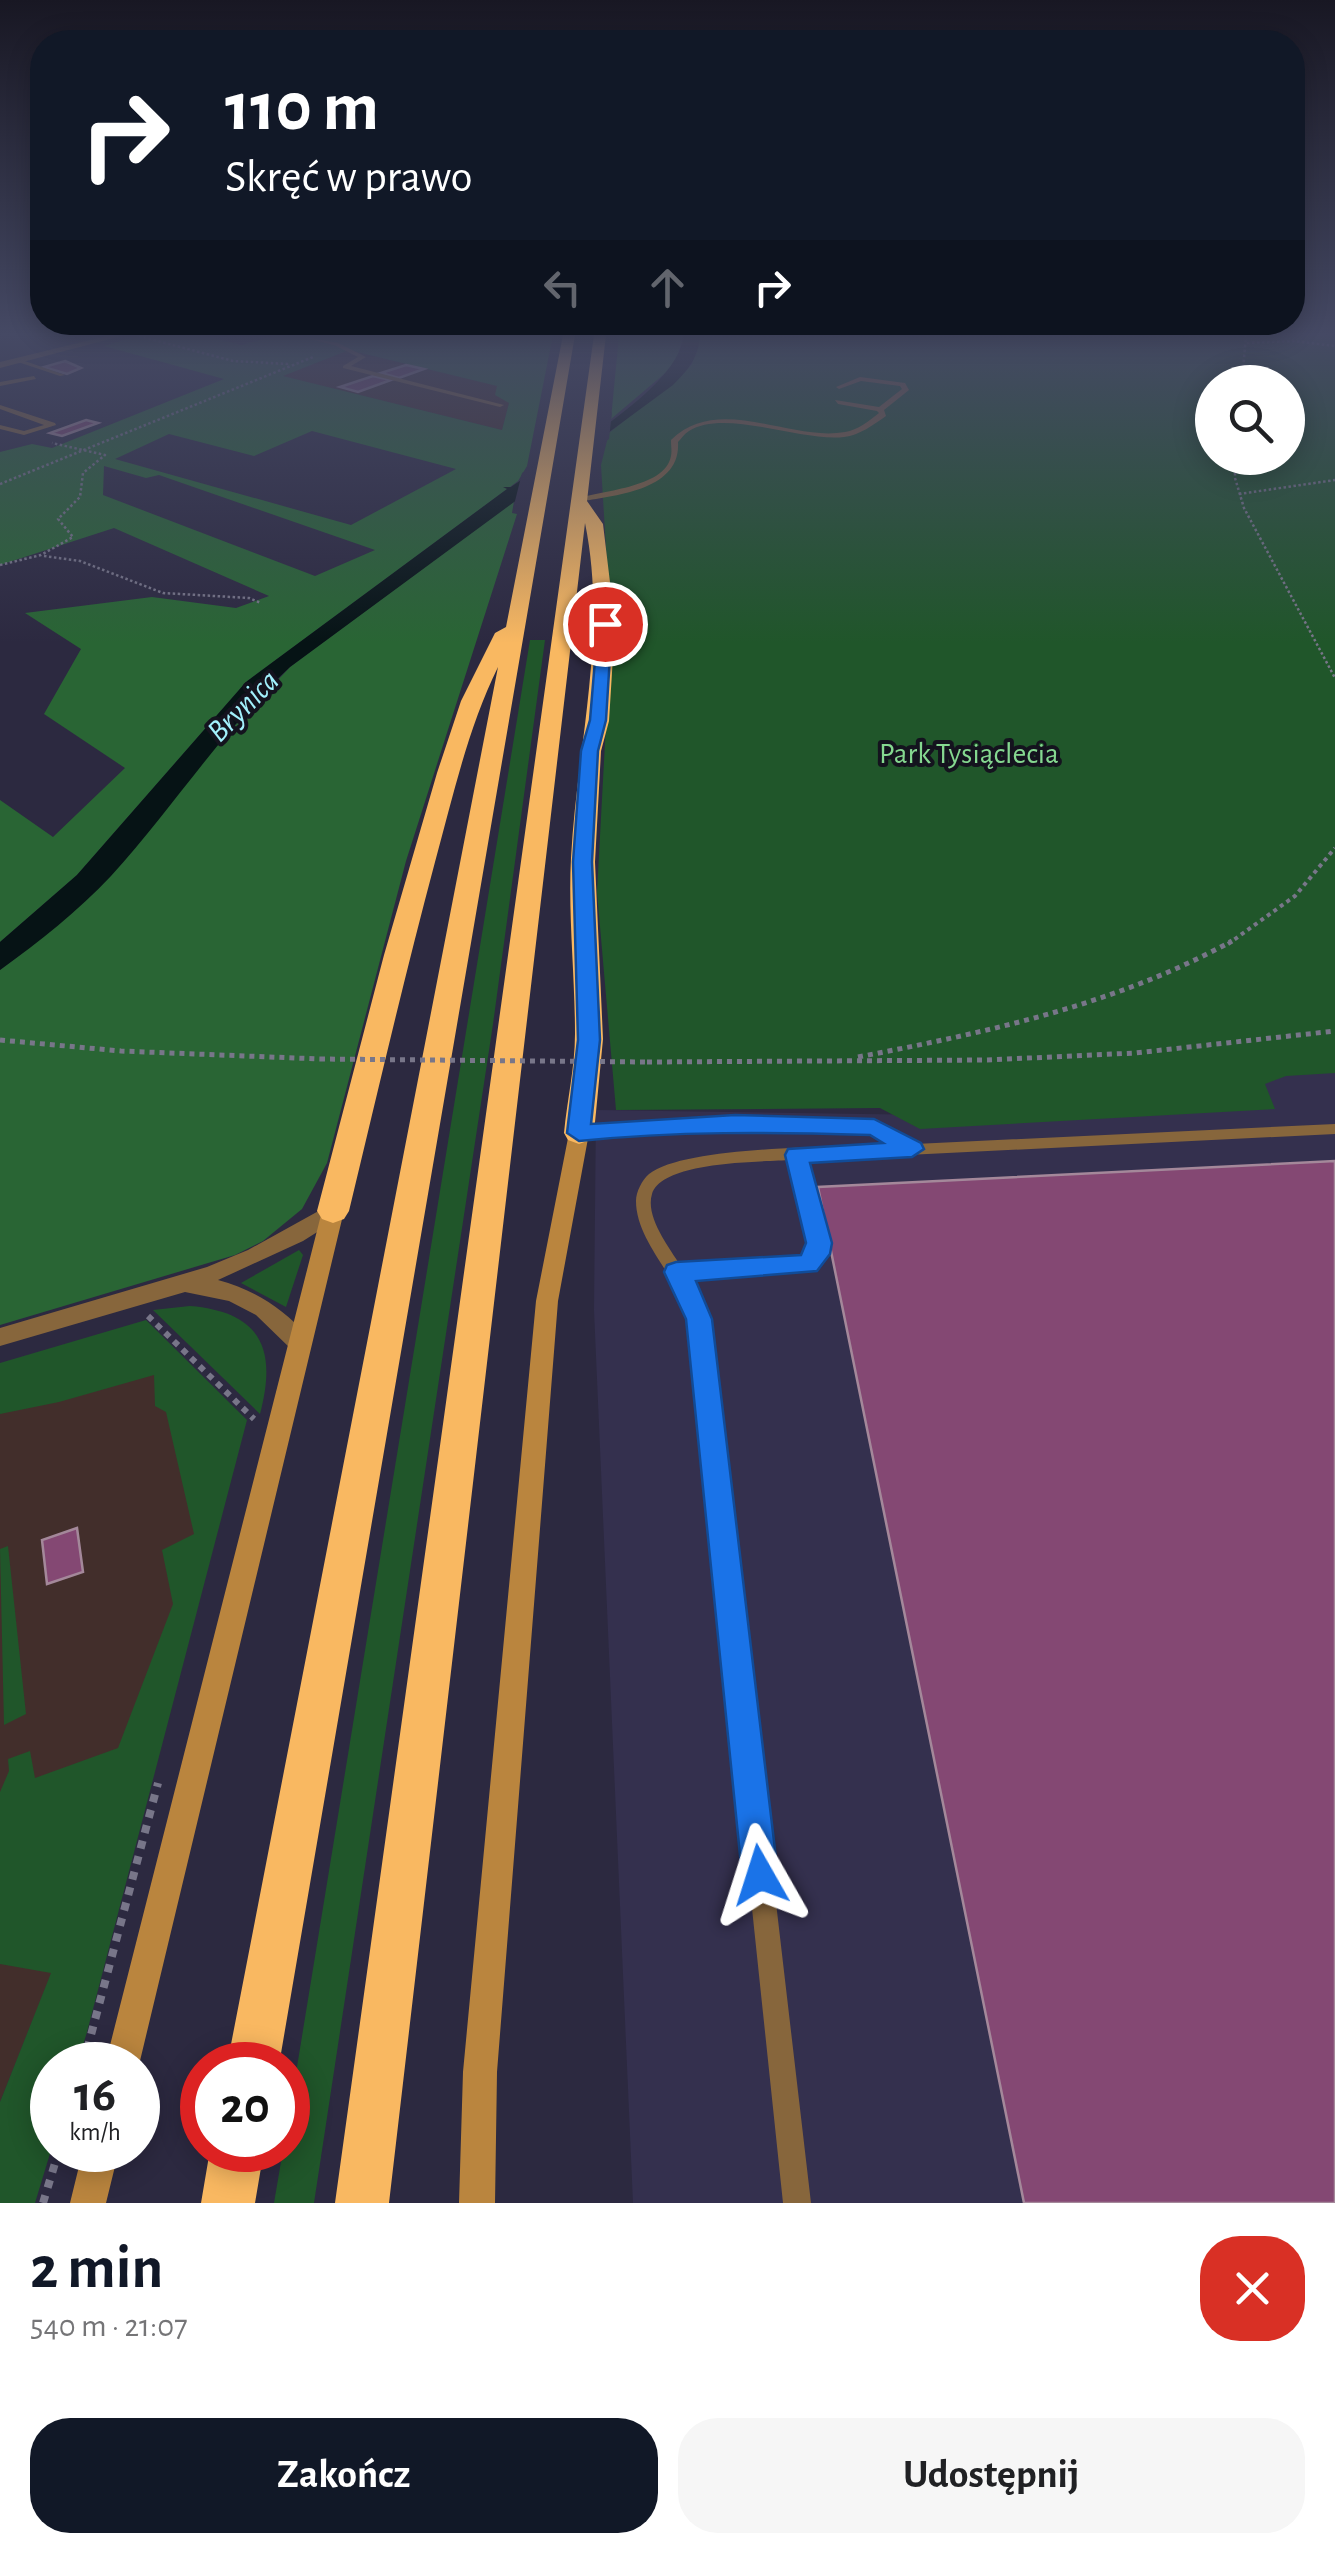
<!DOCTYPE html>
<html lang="pl">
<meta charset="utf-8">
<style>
body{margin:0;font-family:"Alegreya Sans",sans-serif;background:#f6f6f6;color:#202124;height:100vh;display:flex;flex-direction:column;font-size:38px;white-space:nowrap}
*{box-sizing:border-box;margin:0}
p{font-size:32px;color:#757577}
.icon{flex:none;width:55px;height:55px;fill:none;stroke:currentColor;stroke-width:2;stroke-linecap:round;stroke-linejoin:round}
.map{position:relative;height:2203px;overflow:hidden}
.details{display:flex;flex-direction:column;background:#fff;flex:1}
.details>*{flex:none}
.hud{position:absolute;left:30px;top:30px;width:1275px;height:305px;border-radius:40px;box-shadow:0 5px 25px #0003;background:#111827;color:#fff;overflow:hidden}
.tools{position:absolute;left:1195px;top:365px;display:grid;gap:20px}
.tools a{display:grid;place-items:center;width:110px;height:110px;border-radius:50%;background:#fff;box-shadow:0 5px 25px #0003;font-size:50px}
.speed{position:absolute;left:30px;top:2042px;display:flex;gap:20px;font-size:50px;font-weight:700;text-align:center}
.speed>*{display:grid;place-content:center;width:130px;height:130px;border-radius:50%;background:#fff;box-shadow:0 5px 25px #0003;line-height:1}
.speed small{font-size:25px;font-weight:400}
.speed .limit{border:15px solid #d22;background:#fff;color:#111}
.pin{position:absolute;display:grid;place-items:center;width:85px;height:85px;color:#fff;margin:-42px;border:5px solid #fff;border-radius:50%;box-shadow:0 2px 10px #0007}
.me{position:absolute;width:110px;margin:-55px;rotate:354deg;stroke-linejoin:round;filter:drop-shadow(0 0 8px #0008)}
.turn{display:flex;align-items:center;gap:35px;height:210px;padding:0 30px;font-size:45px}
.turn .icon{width:130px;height:130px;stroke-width:2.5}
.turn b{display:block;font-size:70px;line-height:85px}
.lanes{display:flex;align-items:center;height:95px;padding:0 30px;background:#0003;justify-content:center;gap:50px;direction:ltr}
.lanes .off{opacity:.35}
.round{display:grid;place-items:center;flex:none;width:105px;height:105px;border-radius:40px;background:#f6f6f6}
.summary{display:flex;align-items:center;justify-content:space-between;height:170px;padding:0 30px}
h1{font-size:60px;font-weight:700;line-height:75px;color:#111827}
.action{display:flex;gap:20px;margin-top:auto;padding:20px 30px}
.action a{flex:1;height:115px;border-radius:40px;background:#111827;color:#fff;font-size:40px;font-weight:700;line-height:115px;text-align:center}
.action a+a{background:#f6f6f6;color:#202124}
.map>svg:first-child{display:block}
</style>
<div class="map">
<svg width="1335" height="2203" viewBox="0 0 1335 2203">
<rect width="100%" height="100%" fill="#2c2940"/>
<path fill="#422e2b" d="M348,350l150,36 11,17 -7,27 -220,-54z
M171,1358l41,166 -160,448 -52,130v-692z"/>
<path fill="#34304e" d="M1335,1061v1142h-702l-39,-893 2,-200 479,7z"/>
<path fill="#20562a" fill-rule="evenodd" d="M700,335h635v738l-49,3 -21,8 10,25 -355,20 -40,-21 -264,2 -19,-218 14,-261 -10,-166 8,-32 75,-60 8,-9zM1212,382h76v76h-76z
M530,640h15l-52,384 -179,1179h-40l9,-53h5v-28z
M299,1250l4,5 -17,52 -45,-24z
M190,1306c72,6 87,44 70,108l-107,-104z
M146,1320l101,100 -160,612 -10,33h-25v82l-17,56h-35v-101l51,-129 -51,-9v-172l9,-21 -1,-12 22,-8 5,27 83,-30 55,-144 -11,-54 32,-16 -28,-122 -11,-6 -1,-31 -95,27 -59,12v-51z
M8,1546l18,168 -22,11 -4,-176z"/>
<path fill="#296534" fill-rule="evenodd" d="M140,335h59l43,10 35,-10h276l-26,131 -9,15 -272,201 -169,193 -77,67v-142l53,37 72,-69 -81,-54 37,-65 -56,-36 127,-16 84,11 33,-12 -155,-68 -114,37v-113l32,-8 20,4 172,-69 -120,-33zM349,350l148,36 -2,9 14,8 -7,27 -219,-54zM312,431l144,38 -105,56 -236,-66 54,-25 85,22zM104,466l42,12 13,-3 216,75 -60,26 -212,-81z
M619,335h64l-6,24 -7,10 -59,50z
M514,501l-2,12 5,1 -111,347 -79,302 -25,46 -39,32 -28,14 -235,70v-355l20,-15 270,-288z"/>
<path fill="#061315" d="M684,335h16c-1,22 -12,35 -27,50l-383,282c-68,63 -117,141 -179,209 -33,35 -72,66 -111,94v-28l77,-67 169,-193 261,-193 -4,-2h8c46,-31 167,-96 173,-152z"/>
<path fill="#2c2940" d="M612,412l-3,27 -96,70 9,-36z"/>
<path fill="#844873" stroke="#a4889a" stroke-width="2.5" d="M65,361l16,7 -14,6 -23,-7z
M406,365l18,4 -25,9 -18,-5z
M373,376l18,4 -33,12 -18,-5z
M86,420l12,3 -36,13 -12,-3z
M1335,1161v1042h-311l-206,-1016z
M77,1528l6,44 -36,12 -5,-44z"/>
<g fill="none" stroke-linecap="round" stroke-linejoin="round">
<path stroke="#787689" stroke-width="2.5" stroke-dasharray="2.5 2.5" stroke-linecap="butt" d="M139,336l94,25 56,3
M1247,343l46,-2 42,5
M1242,382l4,-47
M1235,458v20l9,30 91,170
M0,484l313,-127
M1239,494l96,-14
M44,556l36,5 83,32 86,5 12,5
M0,565l41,-10 32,-18 -15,-18 22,-22 3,-24 22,-18 -53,-12"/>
<path stroke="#787689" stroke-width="4" stroke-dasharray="4 4" stroke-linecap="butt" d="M1228,944l67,-48 40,-48"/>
<path stroke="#787689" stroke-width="5" stroke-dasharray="5 5" stroke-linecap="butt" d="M0,1040l121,11 199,8
M858,1057c130,-25 257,-52 374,-116
M647,1062l340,-2 148,-7 200,-22"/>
<path stroke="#787689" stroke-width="6" stroke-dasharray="6 6" stroke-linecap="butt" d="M148,1316l106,103"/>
<path stroke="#787689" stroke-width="8" stroke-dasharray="8 8" stroke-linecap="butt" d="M83,2065l75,-282
M43,2203l16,-53"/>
<path fill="#87663c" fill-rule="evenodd" d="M294,335l44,8 28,14 -15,9 153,39 -4,2 -157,-39v-2l15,-9 -24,-12z
M18,360h4l43,15 -5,1 -42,-14z
M34,376l2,3 -36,7v-4z
M860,377l45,6 4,7 -25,20 2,6c-13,9 -26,19 -42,21 -42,5 -120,-29 -155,-6 -5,3 -8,8 -11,11 3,49 -64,53 -100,60l-4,-2c24,-10 91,-11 97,-44 1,-5 0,-10 0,-16 48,-47 118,2 174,-8 13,-2 24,-11 34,-19l-2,-2 -39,-7 -3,-4 44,7 23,-18 -2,-3 -39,-5 -22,8 -3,-2z
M0,405l55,18 1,2 -32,10 -24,-6v-4l24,6 20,-6 -44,-16z
M735,1118l139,4 41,22 420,-20v10l-529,26 21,83 -2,12 -11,13 -127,10 21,41 103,884h-28l-93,-884c-4,-9 -8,-19 -12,-28 -15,-28 -42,-58 -42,-90 0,-9 6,-21 13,-27 37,-29 193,-27 244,-29l-22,-13 -136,-4 -83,2 -73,8 -8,-5 8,-5 73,-8zM791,1160l20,83 -2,10 -5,5 -124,7c-11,-18 -35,-48 -28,-71 10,-33 109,-32 139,-34z"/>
<path fill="#87663c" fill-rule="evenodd" d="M111,335h14l-125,33v-6z
M333,1203l8,2 3,6 -3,6 -38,24 -85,39c37,10 64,28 89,55l4,7 -4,7 -8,2 -8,-2 -35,-34 -27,-14 -44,-9 -185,54v-18l207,-61 41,-17z"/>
<path fill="#ba853e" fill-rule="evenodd" d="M579,1126l10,7 -31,168 -61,771 -2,131h-36l4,-131 73,-771 33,-168z
M333,1203l8,2 3,6 -205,854 -1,4v-4h-33l217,-854 3,-6z
M83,2150h36l-13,53h-36z"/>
<path fill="#f9b861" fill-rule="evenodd" d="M563,335h12l-296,1730h-52l271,-1398c-30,61 -45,129 -63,195 -31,116 -58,233 -86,349l-5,8 -11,4 -11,-4 -5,-8 67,-256 53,-182 24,-72 34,-68 11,-6z
M594,335h12l-19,166 16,23 12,100 -6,97 -8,30 -6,111 8,177 -9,94 -4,7 -11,4 -11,-4 -4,-7c3,-32 11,-66 11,-99 0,-59 -7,-118 -4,-176 6,-113 37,-223 14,-335l-196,1680h-54z
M210,2150h54l-9,53h-54z"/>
<path stroke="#787689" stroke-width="5" stroke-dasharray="5 5" stroke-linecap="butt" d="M320,1059l327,3"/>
</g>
<linearGradient id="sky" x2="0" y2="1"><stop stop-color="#181723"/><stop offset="0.52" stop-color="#454964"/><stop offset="1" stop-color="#454964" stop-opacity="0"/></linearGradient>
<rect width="1335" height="643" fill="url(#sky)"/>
<path fill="#1a73e8" stroke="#114b97" stroke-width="2.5" d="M605,620l7,4 -6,96 -8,31 -6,111 8,178 -9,84 144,-9 139,4 47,24 3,6 -12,8 -102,6 22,80 -2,11 -13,17 -121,10 16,38 66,556 -5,12 -13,6 -13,-6 -5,-12 -56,-556 -22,-47 3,-7 9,-3 125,-7 5,-12 -21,-88 3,-6 95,-6 -13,-8c-98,-3 -194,-4 -291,6l-12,-8 11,-93 -5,-178 8,-111 9,-31 8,-96z"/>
<g text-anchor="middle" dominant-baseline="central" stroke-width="8" stroke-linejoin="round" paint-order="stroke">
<g font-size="30" fill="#85d890" stroke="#14131e">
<text x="969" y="754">Park Tysiąclecia</text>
</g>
<g font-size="32" font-style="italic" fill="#a2f0fc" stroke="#14131e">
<text transform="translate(243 706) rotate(-45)">Brynica</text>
</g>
</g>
</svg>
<div class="tools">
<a><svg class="icon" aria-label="search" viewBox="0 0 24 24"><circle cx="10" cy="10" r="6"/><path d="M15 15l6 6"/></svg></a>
</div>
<div class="speed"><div>16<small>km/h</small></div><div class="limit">20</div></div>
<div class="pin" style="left:605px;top:624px;background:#d93025"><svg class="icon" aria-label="arrive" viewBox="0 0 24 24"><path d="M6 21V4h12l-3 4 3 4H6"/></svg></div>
<svg class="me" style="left:760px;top:1875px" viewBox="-20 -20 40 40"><path d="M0-17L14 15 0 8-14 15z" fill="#1a73e8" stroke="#fff" stroke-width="4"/></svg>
<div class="hud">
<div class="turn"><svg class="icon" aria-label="right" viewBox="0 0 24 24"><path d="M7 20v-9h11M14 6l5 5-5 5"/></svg><div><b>110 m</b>Skręć w prawo</div></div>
<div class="lanes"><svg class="icon off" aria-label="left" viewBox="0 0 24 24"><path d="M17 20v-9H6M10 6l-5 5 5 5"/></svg><svg class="icon off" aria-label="ahead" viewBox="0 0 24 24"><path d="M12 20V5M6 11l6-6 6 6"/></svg><svg class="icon" aria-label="right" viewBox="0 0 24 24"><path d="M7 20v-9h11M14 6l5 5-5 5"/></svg></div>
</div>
</div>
<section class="details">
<div class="summary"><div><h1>2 min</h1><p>540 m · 21:07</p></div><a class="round" style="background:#d93025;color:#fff"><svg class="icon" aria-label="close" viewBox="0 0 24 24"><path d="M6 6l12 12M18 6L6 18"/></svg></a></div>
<div class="action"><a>Zakończ</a><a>Udostępnij</a></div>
</section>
